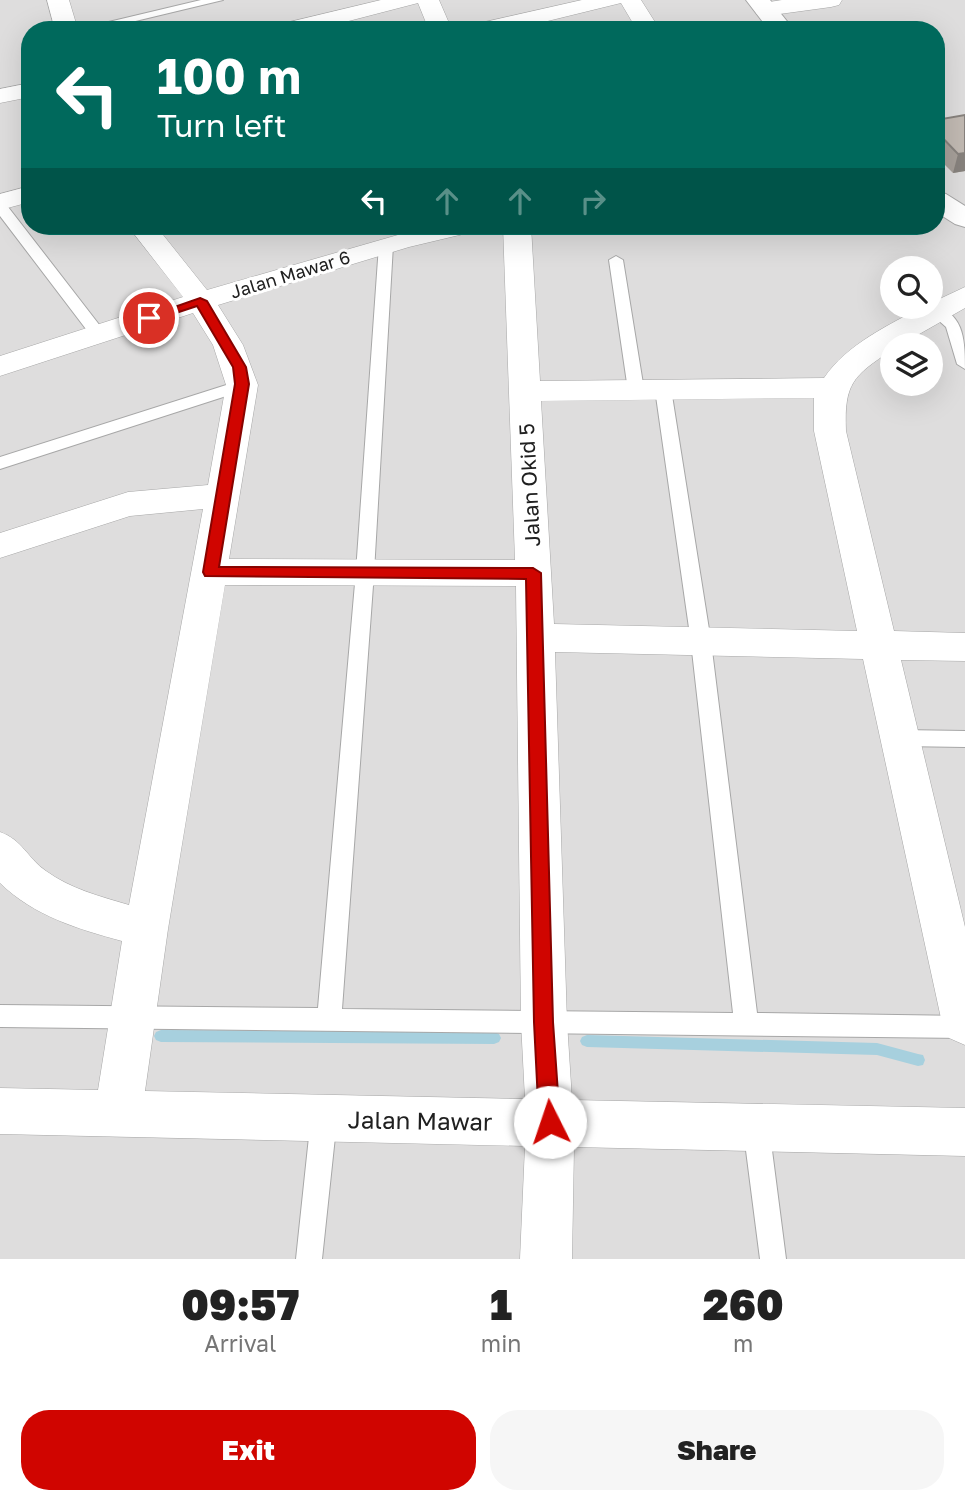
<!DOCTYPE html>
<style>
body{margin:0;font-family:"Golos Text",sans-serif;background:#f6f6f6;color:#222;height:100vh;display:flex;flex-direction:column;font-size:26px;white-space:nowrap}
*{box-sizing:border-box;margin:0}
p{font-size:23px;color:#767676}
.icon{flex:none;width:38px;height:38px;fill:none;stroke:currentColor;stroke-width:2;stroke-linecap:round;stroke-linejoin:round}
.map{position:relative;height:1259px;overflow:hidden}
.panel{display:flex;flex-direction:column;background:#fff;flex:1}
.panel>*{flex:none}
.banner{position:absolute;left:21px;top:21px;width:924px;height:214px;border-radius:28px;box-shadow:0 7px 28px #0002;background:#00695c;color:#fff;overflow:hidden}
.buttons{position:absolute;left:880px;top:256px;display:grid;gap:14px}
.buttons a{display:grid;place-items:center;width:63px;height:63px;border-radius:50%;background:#fff;box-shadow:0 7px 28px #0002;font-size:35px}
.pin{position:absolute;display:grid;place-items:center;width:60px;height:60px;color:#fff;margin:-30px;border:4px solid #fff;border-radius:50%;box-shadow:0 2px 7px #0007}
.me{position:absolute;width:77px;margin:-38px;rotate:356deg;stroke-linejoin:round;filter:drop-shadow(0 0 5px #0008)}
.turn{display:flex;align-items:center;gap:24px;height:147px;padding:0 21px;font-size:32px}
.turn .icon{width:91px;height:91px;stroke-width:2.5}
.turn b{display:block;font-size:49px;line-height:60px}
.lanes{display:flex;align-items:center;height:66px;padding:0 21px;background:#0003;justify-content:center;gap:35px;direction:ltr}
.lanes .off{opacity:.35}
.eta{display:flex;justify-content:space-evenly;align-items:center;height:119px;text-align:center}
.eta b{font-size:42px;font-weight:800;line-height:49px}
.action{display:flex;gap:14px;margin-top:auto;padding:14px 21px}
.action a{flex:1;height:80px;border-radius:28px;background:#d00500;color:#fff;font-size:28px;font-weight:800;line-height:80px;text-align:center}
.action a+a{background:#f6f6f6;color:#222}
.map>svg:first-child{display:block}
</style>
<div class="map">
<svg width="965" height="1259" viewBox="0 0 965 1259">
<rect width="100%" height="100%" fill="#f0ede6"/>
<path fill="#dedddd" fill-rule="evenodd" d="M0,0h965v1259h-965zM30,30h906v196h-906zM892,268h39v38h-39zM892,345h39v38h-39z"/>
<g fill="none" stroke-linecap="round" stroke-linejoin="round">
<path fill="#a7d0de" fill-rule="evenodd" d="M161,1030l333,2 5,2 2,4 -2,4 -5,2 -333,-2 -5,-2 -2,-4 2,-4z
M587,1035l290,8 41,11 5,1 2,5 -2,5 -5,1 -41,-11 -290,-8 -5,-2 -2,-4 2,-4z"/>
<g stroke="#a7a7a7" stroke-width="2">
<path id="service" d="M201,0h22l-125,30h-23z
M0,202l5,1 99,128 2,3 -2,3h-12l-92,-121z
M386,241l7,4 -19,327 -32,437 391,4 -42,-371 -36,-253 8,-5 8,5 40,253 46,371 208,3v22l-965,-11v-22l318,3 38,-436 23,-327z
M616,256l7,4 21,130 -8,5 -8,-5 -19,-130z
M937,307c28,8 28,37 28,62l-8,-5 -11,-37 -17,-15z
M242,380l6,1 2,4 -2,4 -248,80v-12z
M901,730l64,1v16l-64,-1 -7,-2 -3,-6 3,-6z
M324,1106l9,3 4,9 -15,141h-26l15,-141 4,-9z
M756,1115l9,3 4,9 17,132h-26l-17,-132 4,-9z"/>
</g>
<g stroke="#a7a7a7" stroke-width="1">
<path id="minor" d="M47,0h22l9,30h-23z
M381,0h58l13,30h-23l-11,-27 -104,27h-40l3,-5z
M582,0h59l19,30h-23l-16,-27 -110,27h-42l3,-5z
M782,0h60l-3,5 -8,2 -66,9 -8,-2 -3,-5 3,-5z
M30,83v14l-30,6v-14z
M30,186v16l-30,8v-16z
M128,226h28l51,64 222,-64h47l-4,6 -63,15 -191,58 25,40 15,40 -29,174 286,1 -12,-334h28l9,155 284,-3c23,-34 65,-53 100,-72h7v-3l34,-16v21l-65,37h-8v5c-39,26 -48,33 -46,81l48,200 71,2v28l-64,-1 64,267v118l-16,-7 -7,-15 -79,-364 -308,-7 12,370 5,78 393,8v48l-391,-9 -2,112h-52l5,-113 -525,-12v-46l98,2 24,-149c-44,-12 -88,-25 -122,-58v-51c23,8 27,26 46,39 25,18 53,25 83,34l74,-396 -73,7 -130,42v-25l128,-41 80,-7 18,-100 -13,-40 -20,-32 -193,63v-20l183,-59zM814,398v33l43,200 -303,-7 -13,-223zM225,585l291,1 5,436 4,77 -380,-8 23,-162z"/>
</g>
<g stroke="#a7a7a7" stroke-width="2">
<path id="tertiary" d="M746,0h24l24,30h-25z
M936,192l10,2 19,12v21l-10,-3 -19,-12z"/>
</g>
<use href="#service" fill="#fff" fill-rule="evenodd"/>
<use href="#minor" fill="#fff" fill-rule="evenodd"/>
<use href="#tertiary" fill="#fff" fill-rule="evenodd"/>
</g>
<path fill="#a69f99" d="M965,115v56l-12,2 -17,-17v-36z"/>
<path fill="#87827d" d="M965,153v18l-12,2 5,-19z"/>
<path fill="#c1b9b2" stroke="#87827d" stroke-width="2" d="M965,115v38l-7,1 -22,-23v-11z"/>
<path fill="#d00500" stroke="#870300" stroke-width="2" d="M200,298l7,3 39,66 3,17 -30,183 314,1 8,5 12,449 7,100 -3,7 -7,3 -8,-3 -3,-7 -5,-100 -8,-443 -321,-3 -2,-4 32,-188 -2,-17 -36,-61 -48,16 -6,-4z"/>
<g text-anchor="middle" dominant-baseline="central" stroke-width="6" stroke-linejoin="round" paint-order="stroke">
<g font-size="18" fill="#202020" stroke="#fff">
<text transform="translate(290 274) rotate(-17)">Jalan Mawar 6</text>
</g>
<g font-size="21" fill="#202020" stroke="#fff">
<text transform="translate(529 485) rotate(-93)">Jalan Okid 5</text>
</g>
<g font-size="24" fill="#202020" stroke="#fff">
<text transform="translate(420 1120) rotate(1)">Jalan Mawar</text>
</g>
</g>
</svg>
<div class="buttons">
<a><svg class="icon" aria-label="search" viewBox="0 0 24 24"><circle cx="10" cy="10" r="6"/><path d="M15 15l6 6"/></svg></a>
<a><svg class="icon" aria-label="layers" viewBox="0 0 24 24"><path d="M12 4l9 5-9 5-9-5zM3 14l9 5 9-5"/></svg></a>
</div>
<div class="pin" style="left:149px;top:318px;background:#d93025"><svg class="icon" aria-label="arrive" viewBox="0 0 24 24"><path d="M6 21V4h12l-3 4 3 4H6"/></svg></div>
<svg class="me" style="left:550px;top:1122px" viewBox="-20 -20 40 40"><circle r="19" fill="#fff"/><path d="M0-13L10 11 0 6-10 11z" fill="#d00500"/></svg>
<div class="banner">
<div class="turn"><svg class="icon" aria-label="left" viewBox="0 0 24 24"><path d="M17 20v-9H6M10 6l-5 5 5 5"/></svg><div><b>100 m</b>Turn left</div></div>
<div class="lanes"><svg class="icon" aria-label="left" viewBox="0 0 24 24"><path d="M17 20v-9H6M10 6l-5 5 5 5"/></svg><svg class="icon off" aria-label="ahead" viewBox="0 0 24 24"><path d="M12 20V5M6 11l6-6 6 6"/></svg><svg class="icon off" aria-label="ahead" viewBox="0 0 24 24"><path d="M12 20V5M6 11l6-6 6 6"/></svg><svg class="icon off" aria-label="right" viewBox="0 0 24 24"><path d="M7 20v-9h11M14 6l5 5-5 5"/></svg></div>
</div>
</div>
<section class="panel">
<div class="eta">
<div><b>09:57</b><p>Arrival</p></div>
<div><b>1</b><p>min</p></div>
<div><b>260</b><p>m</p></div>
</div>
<div class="action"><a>Exit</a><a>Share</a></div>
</section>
